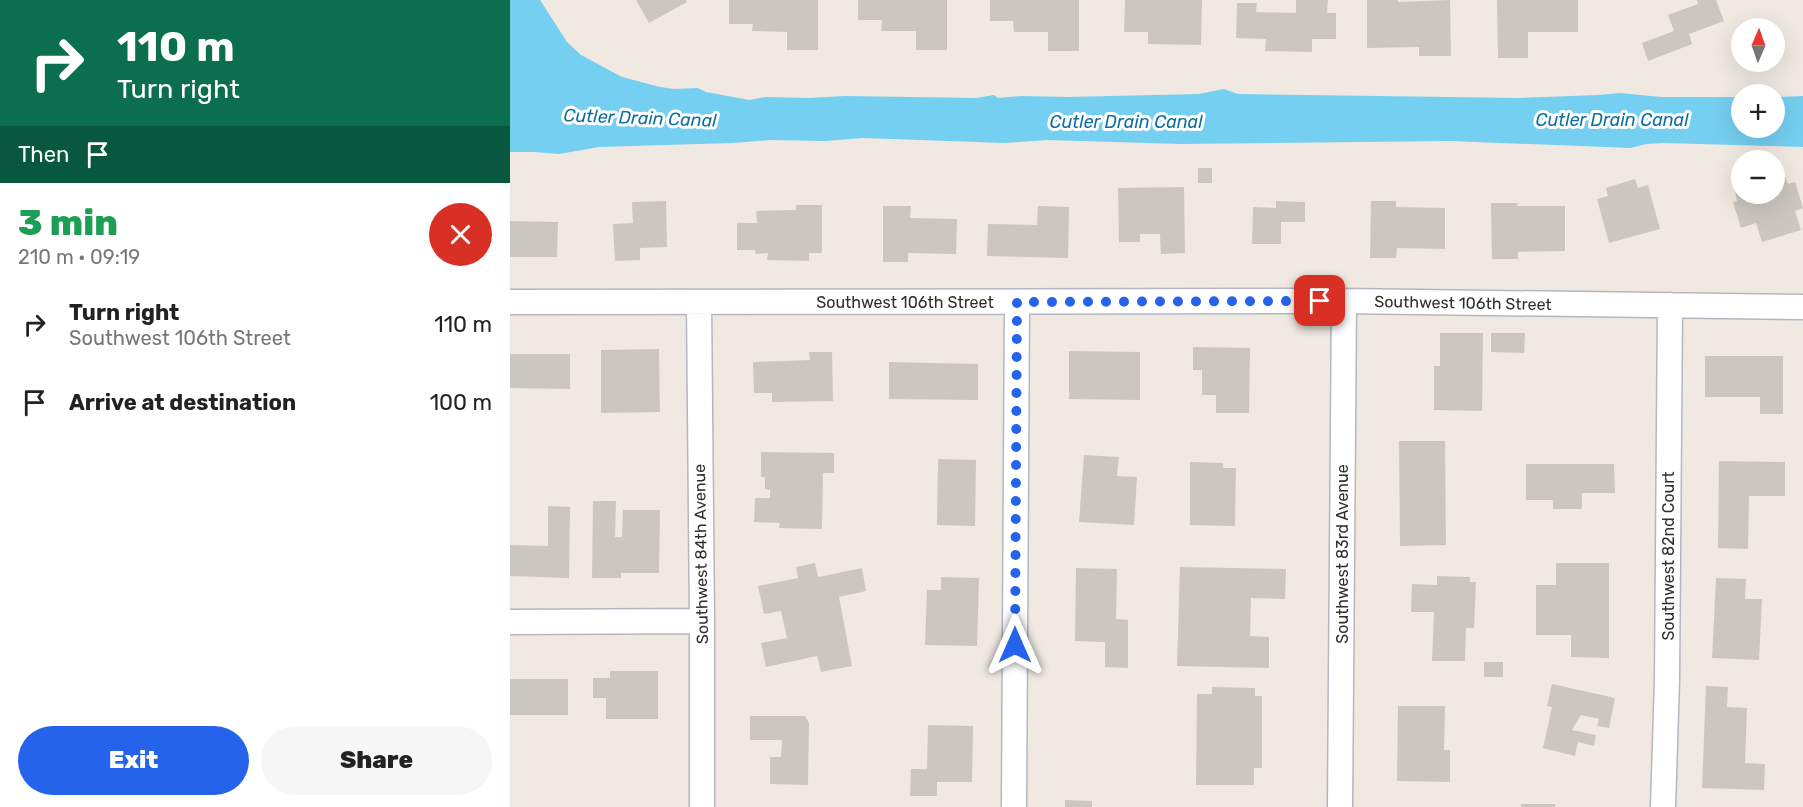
<!DOCTYPE html>
<meta charset="utf-8">
<style>
body{margin:0;font-family:Rubik,sans-serif;background:#f6f6f6;color:#222;height:100vh;display:flex;flex-direction:column;font-size:22px;white-space:nowrap}
*{box-sizing:border-box;margin:0}
p{font-size:20px;color:#767676}
.icon{flex:none;width:33px;height:33px;fill:none;stroke:currentColor;stroke-width:2;stroke-linecap:round;stroke-linejoin:round}
.map{position:relative;flex:1;overflow:hidden}
.side{display:flex;flex-direction:column;background:#fff;width:510px}
.side>*{flex:none}
.guide{background:#0b6e4f;color:#fff;overflow:hidden}
.needle{width:39px;rotate:2deg}
.controls{position:absolute;left:1221px;top:18px;display:grid;gap:12px}
.controls a{display:grid;place-items:center;width:54px;height:54px;border-radius:50%;background:#fff;box-shadow:0 6px 24px #0002;font-size:30px}
.pin{position:absolute;display:grid;place-items:center;width:51px;height:51px;color:#fff;margin:-26px;border-radius:12px;box-shadow:0 3px 9px #0006}
.me{position:absolute;width:66px;margin:-33px;rotate:0deg;stroke-linejoin:round;filter:drop-shadow(0 0 4px #0008)}
.turn{display:flex;align-items:center;gap:21px;height:126px;padding:0 18px;font-size:27px}
.turn .icon{width:78px;height:78px;stroke-width:2.5}
.turn b{display:block;font-size:42px;line-height:51px}
.then{display:flex;align-items:center;height:57px;padding:0 18px;background:#0003;gap:12px;font-size:22px}
.round{display:grid;place-items:center;flex:none;width:63px;height:63px;border-radius:32px;background:#f6f6f6}
.summary{display:flex;align-items:center;justify-content:space-between;height:102px;padding:0 18px}
h1{font-size:36px;font-weight:800;line-height:45px;color:#1e9e55}
.primary-button{display:flex;gap:12px;margin-top:auto;padding:12px 18px}
.primary-button a{flex:1;height:69px;border-radius:36px;background:#2563eb;color:#fff;font-size:24px;font-weight:800;line-height:69px;text-align:center}
.primary-button a+a{background:#f6f6f6;color:#222}
ul{padding:0;list-style:none}
li{display:flex;align-items:center;gap:18px;height:78px;padding:0 18px}
li div{flex:1}
li b{display:block;font-size:22px}
li em{font-style:normal}
main{display:flex;flex:1;min-height:0}
.map>svg:first-child{display:block}
</style>
<main>
<section class="side">
<div class="guide">
<div class="turn"><svg class="icon" aria-label="right" viewBox="0 0 24 24"><path d="M7 20v-9h11M14 6l5 5-5 5"/></svg><div><b>110 m</b>Turn right</div></div>
<div class="then">Then<svg class="icon" aria-label="arrive" viewBox="0 0 24 24"><path d="M6 21V4h12l-3 4 3 4H6"/></svg></div>
</div>
<div class="summary"><div><h1>3 min</h1><p>210 m · 09:19</p></div><a class="round" style="background:#d93025;color:#fff"><svg class="icon" aria-label="close" viewBox="0 0 24 24"><path d="M6 6l12 12M18 6L6 18"/></svg></a></div>
<ul>
<li><svg class="icon" aria-label="right" viewBox="0 0 24 24"><path d="M7 20v-9h11M14 6l5 5-5 5"/></svg><div><b>Turn right</b><p>Southwest 106th Street</p></div><em>110 m</em></li>
<li><svg class="icon" aria-label="arrive" viewBox="0 0 24 24"><path d="M6 21V4h12l-3 4 3 4H6"/></svg><div><b>Arrive at destination</b></div><em>100 m</em></li>
</ul>
<div class="primary-button"><a>Exit</a><a>Share</a></div>
</section>
<div class="map">
<svg width="1293" height="807" viewBox="0 0 1293 807">
<rect width="100%" height="100%" fill="#efe9e1"/>
<path fill="#75cff0" d="M0,0h30l27,42 14,13 41,22 38,10 14,2 24,-1 8,4 43,8 17,-3 43,1 36,-2 131,2 18,-3 4,3 23,-2 46,1 132,-3 25,-5 14,5 281,4 79,-3 22,-2 41,4h80l1,31h32l1,-31 28,-1v51l-140,-4 -17,1 -15,4 -181,-7 -269,3 -134,-4 -42,3 -142,-5 -38,3 -55,-1 -38,3 -133,4 -40,7 -24,-2h-25z"/>
<path fill="#cbc7bf" d="M126,0h50l1,2 -38,21z
M219,0h89v50h-31v-18l-35,-1 1,-7h-24z
M348,0h89v50h-31v-19h-35l1,-11h-24z
M480,0h89v51h-31v-19h-34l-1,-11h-23z
M615,0h77l-1,45 -53,-1v-12h-24z
M786,0h32l-1,13h9v26h-24v13l-47,-1 1,-12 -30,-1 1,-35h20l-1,9 40,1z
M857,0h31v2l52,-2 1,56h-32v-9l-52,1z
M987,0h81v32h-50v26h-30z
M1187,0h19l8,21 -35,13 3,10 -44,17 -6,-18 32,-12 -6,-16 30,-11z
M688,168h14v15h-14z
M1275,176l3,8 7,-2 8,26 -8,3 6,19 -39,12 -6,-19 -15,5 -8,-26 4,-1 -2,-10 7,-2v5h32v-15z
M1125,179l3,9 10,-3 12,44 -51,14 -12,-44 11,-3 -2,-8z
M674,187l1,66 -24,1 -1,-20h-20v8h-21l-1,-54z
M156,201l1,46 -27,1v12l-25,1 -2,-37 20,-1 -1,-21z
M766,201l29,1v20h-24v22h-29l1,-37 23,1z
M861,201h25v6l49,1v41l-48,-1 -1,10h-26z
M981,203h27l-1,3h48v45l-47,1v7h-26z
M286,205h26v48h-13v8l-42,-1 1,-7 -12,1 -1,-4h-18v-27h20l-1,-12 40,-1z
M373,206h28l-1,12 47,1 -1,35 -48,-1v9h-25z
M528,206l31,1 -1,51 -81,-2 1,-32 49,1z
M0,221l48,1 -1,35h-47z
M930,333h43l-1,78 -48,-1v-44h6z
M981,333h34l-1,20 -33,-1z
M683,347l57,1 -1,65h-33v-18h-14v-25h-9z
M149,349l1,63 -59,1v-63z
M559,351l71,1v48l-71,-1z
M299,352h23l1,49 -61,1v-9h-18l-1,-31 57,-2z
M0,354h60v35l-60,-1z
M1195,356h78v58h-23v-17h-55z
M379,362l89,2v36l-89,-1z
M889,441h46l1,104 -46,1z
M251,452l73,1v20h-11l-1,56 -43,-1 1,-5 -26,-1 1,-24h15v-8l-5,-1v-12h-4z
M574,455l35,2 -2,19 20,1 -3,48 -55,-3z
M428,459l38,1 -1,66 -38,-1z
M1209,461l66,1v34h-36l-1,53 -30,-1z
M680,462l33,1v5h13l-1,58 -45,-1z
M1016,464h88l1,29h-33v16h-29v-9h-27z
M83,501h23l-1,36h7l1,-27h37l-1,63h-38v5h-29z
M38,506l22,1 -1,71 -59,-2v-31l38,1z
M305,563l3,14 44,-9 4,23 -27,6 13,69 -31,6 -4,-16 -51,11 -5,-24 26,-5 -6,-27 -17,3 -6,-28 40,-8 -2,-11z
M1046,563h53v95l-38,-1v-22h-35v-50h20z
M670,567l106,2 -1,30 -34,-1 -1,38 19,1v31l-92,-2z
M566,568l41,1 -1,50 12,1v48l-23,-1v-25l-30,-1z
M927,576l33,1v5h6l-2,46h-8l-1,33h-33l2,-49h-23l1,-28 25,1z
M431,577l38,1 -2,68 -52,-1 2,-55h14z
M1206,578l30,1 -1,20h17l-3,61 -47,-2z
M974,662h19v15h-19z
M100,671h48v48h-52v-21h-13v-20h17z
M0,679h58v36h-58z
M1042,684l63,14 -6,30 -12,-2 2,-7 -18,-4 -9,15 24,5 -2,11 -16,-4 -3,14 -32,-8 9,-41 -5,-1z
M1196,686l22,1 -1,20 20,1 -2,55 20,1 -1,26 -62,-2z
M702,687l43,1v8h7v72h-8v17h-58l1,-91h15z
M888,706h47l-1,44h6v32l-53,-1z
M240,716h55l4,7 -1,62 -38,-1v-27h11l1,-17h-32z
M418,725l45,1 -1,56h-35v14h-27l1,-27h16z
M555,800l27,1v6h-27z
M1011,804h34v3h-34z"/>
<g fill="none" stroke-linecap="round" stroke-linejoin="round">
<g stroke="#b4b7c1" stroke-width="27">
<path id="minor" d="M0,302l834,-1 459,6
M189,302l3,319v186
M0,622l192,-1
M504,807l3,-505
M830,807l4,-506
M1153,807l4,-127 3,-375"/>
</g>
<use href="#minor" stroke="#fff" stroke-width="24"/>
</g>
<g fill="none" stroke-linecap="round" stroke-linejoin="round">
<path stroke="#2563eb" stroke-width="10" stroke-dasharray="0 18" d="M505,645l2,-343 303,-1"/>
</g>
<g text-anchor="middle" dominant-baseline="central" stroke-width="6" stroke-linejoin="round" paint-order="stroke">
<g font-size="16" fill="#2e2e2e" stroke="#fff">
<text x="395" y="302">Southwest 106th Street</text>
<text transform="translate(953 303) rotate(1)">Southwest 106th Street</text>
<text transform="translate(191 554) rotate(-91)">Southwest 84th Avenue</text>
<text transform="translate(832 554) rotate(-90)">Southwest 83rd Avenue</text>
<text transform="translate(1158 556) rotate(-90)">Southwest 82nd Court</text>
</g>
<g font-size="18" font-style="italic" fill="#0d6fa3" stroke="#fff">
<text transform="translate(130 118) rotate(2)">Cutler Drain Canal</text>
<text x="1102" y="120">Cutler Drain Canal</text>
<text x="616" y="122">Cutler Drain Canal</text>
</g>
</g>
</svg>
<div class="controls">
<a><svg class="needle" viewBox="-14 -14 28 28"><path d="M0-13l5 13h-10z" fill="#e53935"/><path d="M0 13l5-13h-10z" fill="#767676"/></svg></a>
<a>+</a>
<a>−</a>
</div>
<div class="pin" style="left:810px;top:301px;background:#d93025"><svg class="icon" aria-label="arrive" viewBox="0 0 24 24"><path d="M6 21V4h12l-3 4 3 4H6"/></svg></div>
<svg class="me" style="left:505px;top:645px" viewBox="-20 -20 40 40"><path d="M0-17L14 15 0 8-14 15z" fill="#2563eb" stroke="#fff" stroke-width="4"/></svg>
</div>
</main>
